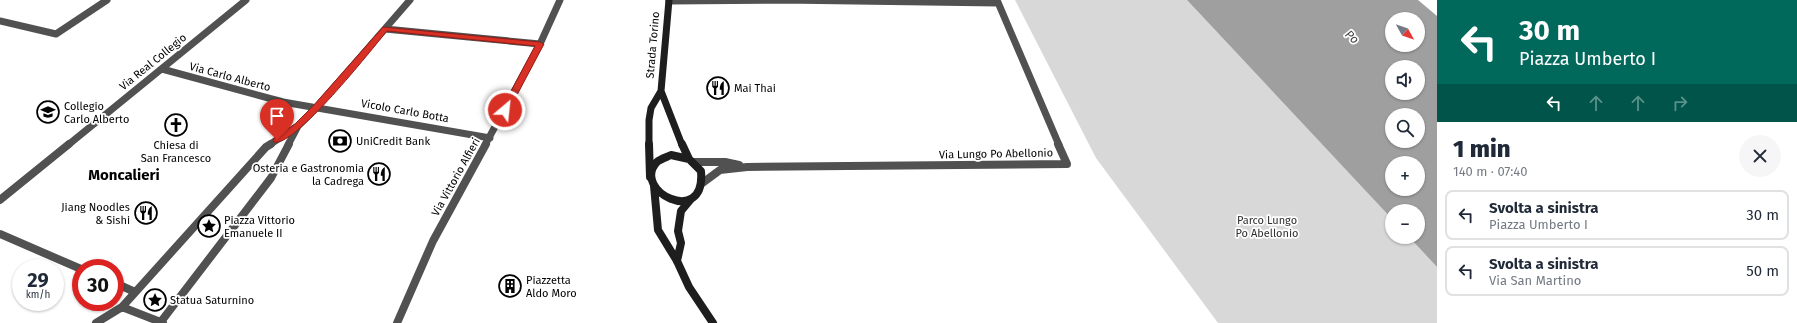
<!DOCTYPE html>
<html lang="it">
<meta charset="utf-8">
<style>
body{margin:0;font-family:"Fira Sans",sans-serif;background:#f6f6f7;color:#1f2937;height:100vh;display:flex;flex-direction:column;font-size:15px;white-space:nowrap}
*{box-sizing:border-box;margin:0}
p{font-size:13px;color:#747a83}
.icon{flex:none;width:22px;height:22px;fill:none;stroke:currentColor;stroke-width:2;stroke-linecap:round;stroke-linejoin:round}
.map{position:relative;flex:1;overflow:hidden}
.drawer{display:flex;flex-direction:column;background:#fff;width:360px}
.drawer>*{flex:none}
.top-card{background:#00695c;color:#fff;overflow:hidden}
.needle{width:26px;rotate:130deg}
.fabs{position:absolute;left:1385px;top:12px;display:grid;gap:8px}
.fabs a{display:grid;place-items:center;width:40px;height:40px;border-radius:50%;background:#fff;box-shadow:0 1px 3px #0004;font-size:20px}
.speed{position:absolute;left:12px;top:259px;display:flex;gap:8px;font-size:20px;font-weight:700;text-align:center}
.speed>*{display:grid;place-content:center;width:52px;height:52px;border-radius:50%;background:#fff;box-shadow:0 1px 3px #0004;line-height:1}
.speed small{font-size:10px;font-weight:400}
.speed .limit{border:6px solid #d22;background:#fff;color:#111}
.pin{position:absolute;display:grid;place-items:center;width:34px;height:34px;color:#fff;margin:-41px -17px;border-radius:50% 50% 50% 0;rotate:-45deg;box-shadow:0 0 4px #0007}
.pin .icon{rotate:45deg}
.me{position:absolute;width:44px;margin:-22px;rotate:28deg;stroke-linejoin:round;filter:drop-shadow(0 0 3px #0008)}
.turn{display:flex;align-items:center;gap:14px;height:84px;padding:0 16px;font-size:18px}
.turn .icon{width:52px;height:52px;stroke-width:2.5}
.turn b{display:block;font-size:28px;line-height:34px}
.lanes{display:flex;align-items:center;height:38px;padding:0 16px;background:#0003;justify-content:center;gap:20px;direction:ltr}
.lanes .off{opacity:.35}
.round{display:grid;place-items:center;flex:none;width:42px;height:42px;border-radius:21px;background:#f6f6f7}
.head{display:flex;align-items:center;justify-content:space-between;height:68px;padding:0 16px}
h1{font-size:24px;font-weight:800;line-height:30px}
ul{padding:0;list-style:none}
li{display:flex;align-items:center;gap:12px;height:50px;margin:0 8px 6px;padding:0 8px;border:2px solid #e0e1e3;border-radius:8px}
li div{flex:1}
li b{display:block;font-size:15px}
li em{font-style:normal}
main{display:flex;flex:1;min-height:0}
.map>svg:first-child{display:block}
</style>
<main>
<div class="map">
<svg width="1437" height="323" viewBox="0 0 1437 323">
<rect width="100%" height="100%" fill="#fff"/>
<path fill="#d8d8d8" d="M1015,0h172l205,219v18h17l28,30v56h-219l-122,-165z"/>
<path fill="#9f9f9f" fill-rule="evenodd" d="M1187,0h231l19,16v251l-28,-30h9v-26h-26v8zM1392,19h26v26h-26zM1392,67h26v26h-26zM1392,115h26v26h-26zM1392,163h26v26h-26z"/>
<g fill="none" stroke-linecap="round" stroke-linejoin="round">
<path stroke="#515151" stroke-width="7" d="M997,0l62,145
M669,1l114,-1 215,3
M0,21l56,13 51,-34
M385,29l155,15
M162,69l121,33 207,36
M68,145l178,-145
M269,145l29,-19 18,-18 94,-108
M288,145l10,-19
M485,145l55,-101 20,-44"/>
<path stroke="#515151" stroke-width="8" d="M693,162h32l14,3
M701,184l19,-14 27,-3 320,-3 -9,-20
M0,200l69,-56
M0,234l81,35
M115,283l20,9
M122,307l41,16
M96,323l26,-16 144,-160 5,-3
M160,323l111,-145 18,-34
M397,323l36,-82 53,-97"/>
<path stroke="#1e1e1e" stroke-width="7" d="M661,91l21,54
M649,145v-25l2,-12 10,-17 8,-91"/>
<path stroke="#1e1e1e" stroke-width="8" d="M649,144l1,33
M682,144l7,15
M671,155l18,4 12,12c5,58 -71,19 -44,-9 3,-3 10,-5 14,-7z
M654,186l4,44 19,31 12,26 24,36
M677,261l4,-18 -3,-12 3,-20 10,-12"/>
</g>
<path fill="#d93025" stroke="#8d1f18" d="M383,27l157,15 4,2 -35,66 -4,3 -4,-3 34,-64 -148,-15c-15,18 -93,117 -113,111l-1,-2 1,-2 21,-14 18,-18z"/>
<defs>
<g id="restaurant-ring" transform="scale(1.15)"><circle r="9.5" fill="#fff" stroke="#000" stroke-width="1.5"/><path d="M-5-6h1v4h1v-4h1v4h1v-4h1v5L-1.5 .5V6h-2V.5L-5-1ZM5-6V6H3V1.5H1.5Q1.5-4 5-6Z" fill="#000"/></g>
<g id="university-ring" transform="scale(1.15)"><circle r="9.5" fill="#fff" stroke="#000" stroke-width="1.5"/><path d="M0-5L7-2L0 1L-7-2ZM-4 1L0 2.5L4 1V4Q0 6-4 4Z" fill="#000"/></g>
<g id="church-ring" transform="scale(1.15)"><circle r="9.5" fill="#fff" stroke="#000" stroke-width="1.5"/><path d="M-1.2-6h2.4v3.5h3.3v2.4h-3.3V6h-2.4V-.1h-3.3v-2.4h3.3Z" fill="#000"/></g>
<g id="bank-ring" transform="scale(1.15)"><circle r="9.5" fill="#fff" stroke="#000" stroke-width="1.5"/><path d="M-6-4H6V4H-6ZM0-2.3a2.3 2.3 0 1 0 0 4.6a2.3 2.3 0 1 0 0-4.6Z" fill="#000"/></g>
<g id="sight-ring" transform="scale(1.15)"><circle r="9.5" fill="#fff" stroke="#000" stroke-width="1.5"/><path d="M0-6L1.8-2.2L6-1.7L2.9 1.2L3.7 5.4L0 3.3L-3.7 5.4L-2.9 1.2L-6-1.7L-1.8-2.2Z" fill="#000"/></g>
<g id="building-ring" transform="scale(1.15)"><circle r="9.5" fill="#fff" stroke="#000" stroke-width="1.5"/><path d="M-4-6H4V6H1V3H-1V6H-4ZM-2.5-4.3h1.7v1.8h-1.7ZM.8-4.3h1.7v1.8H.8ZM-2.5-1h1.7V.8h-1.7ZM.8-1h1.7V.8H.8Z" fill="#000"/></g>
</defs>
<g fill-rule="evenodd">
<use href="#restaurant-ring" x="718" y="88"/>
<use href="#university-ring" x="48" y="112"/>
<use href="#church-ring" x="176" y="125"/>
<use href="#bank-ring" x="340" y="141"/>
<use href="#restaurant-ring" x="379" y="174"/>
<use href="#restaurant-ring" x="146" y="213"/>
<use href="#sight-ring" x="209" y="226"/>
<use href="#building-ring" x="510" y="286"/>
<use href="#sight-ring" x="155" y="300"/>
</g>
<g text-anchor="middle" dominant-baseline="central" stroke-width="3.5" stroke-linejoin="round" paint-order="stroke">
<g font-size="11" fill="#000" stroke="#fff">
<text transform="translate(653 45) rotate(-85)">Strada Torino</text>
<text transform="translate(153 62) rotate(-39)">Via Real Collegio</text>
<text transform="translate(230 77) rotate(15)">Via Carlo Alberto</text>
<text transform="translate(405 111) rotate(10)">Vicolo Carlo Botta</text>
<text transform="translate(996 154) rotate(-1)">Via Lungo Po Abellonio</text>
<text transform="translate(456 177) rotate(-61)">Via Vittorio Alfieri</text>
</g>
<g font-size="11" fill="#000" stroke="#fff" text-anchor="start">
<text x="734" y="88">Mai Thai</text>
<text x="64" y="106">Collegio<tspan x="64" dy="13">Carlo Alberto</tspan></text>
<text x="356" y="141">UniCredit Bank</text>
<text x="176" y="145" text-anchor="middle">Chiesa di<tspan x="176" dy="13">San Francesco</tspan></text>
<text x="364" y="168" text-anchor="end">Osteria e Gastronomia<tspan x="364" dy="13">la Cadrega</tspan></text>
<text x="130" y="207" text-anchor="end">Jiang Noodles<tspan x="130" dy="13">&amp; Sishi</tspan></text>
<text x="224" y="220">Piazza Vittorio<tspan x="224" dy="13">Emanuele II</tspan></text>
<text x="526" y="280">Piazzetta<tspan x="526" dy="13">Aldo Moro</tspan></text>
<text x="170" y="300">Statua Saturnino</text>
</g>
<g font-size="11" fill="#2f2f2f" stroke="#fff">
<text x="1267" y="220">Parco Lungo<tspan x="1267" dy="13">Po Abellonio</tspan></text>
</g>
<g font-size="12" font-style="italic" fill="#404040" stroke="#fff">
<text transform="translate(1352 37) rotate(43)">Po</text>
</g>
<g font-size="15" font-weight="bold" fill="#000" stroke="#fff">
<text x="124" y="175">Moncalieri</text>
</g>
</g>
</svg>
<div class="fabs">
<a><svg class="needle" viewBox="-14 -14 28 28"><path d="M0-13l5 13h-10z" fill="#e53935"/><path d="M0 13l5-13h-10z" fill="#747a83"/></svg></a>
<a><svg class="icon" aria-label="sound" viewBox="0 0 24 24"><path d="M4 9h4l5-4v14l-5-4H4zM17 9q2 3 0 6"/></svg></a>
<a><svg class="icon" aria-label="search" viewBox="0 0 24 24"><circle cx="10" cy="10" r="6"/><path d="M15 15l6 6"/></svg></a>
<a>+</a>
<a>−</a>
</div>
<div class="speed"><div>29<small>km/h</small></div><div class="limit">30</div></div>
<div class="pin" style="left:277px;top:140px;background:#d93025"><svg class="icon" aria-label="arrive" viewBox="0 0 24 24"><path d="M6 21V4h12l-3 4 3 4H6"/></svg></div>
<svg class="me" style="left:505px;top:110px" viewBox="-20 -20 40 40"><circle r="17" fill="#d93025" stroke="#fff" stroke-width="3"/><path d="M0-11L8 9 0 5-8 9z" fill="#fff"/></svg>
</div>
<section class="drawer">
<div class="top-card">
<div class="turn"><svg class="icon" aria-label="left" viewBox="0 0 24 24"><path d="M17 20v-9H6M10 6l-5 5 5 5"/></svg><div><b>30 m</b>Piazza Umberto I</div></div>
<div class="lanes"><svg class="icon" aria-label="left" viewBox="0 0 24 24"><path d="M17 20v-9H6M10 6l-5 5 5 5"/></svg><svg class="icon off" aria-label="ahead" viewBox="0 0 24 24"><path d="M12 20V5M6 11l6-6 6 6"/></svg><svg class="icon off" aria-label="ahead" viewBox="0 0 24 24"><path d="M12 20V5M6 11l6-6 6 6"/></svg><svg class="icon off" aria-label="right" viewBox="0 0 24 24"><path d="M7 20v-9h11M14 6l5 5-5 5"/></svg></div>
</div>
<div class="head"><div><h1>1 min</h1><p>140 m · 07:40</p></div><a class="round"><svg class="icon" aria-label="close" viewBox="0 0 24 24"><path d="M6 6l12 12M18 6L6 18"/></svg></a></div>
<ul>
<li><svg class="icon" aria-label="left" viewBox="0 0 24 24"><path d="M17 20v-9H6M10 6l-5 5 5 5"/></svg><div><b>Svolta a sinistra</b><p>Piazza Umberto I</p></div><em>30 m</em></li>
<li><svg class="icon" aria-label="left" viewBox="0 0 24 24"><path d="M17 20v-9H6M10 6l-5 5 5 5"/></svg><div><b>Svolta a sinistra</b><p>Via San Martino</p></div><em>50 m</em></li>
</ul>
</section>
</main>
